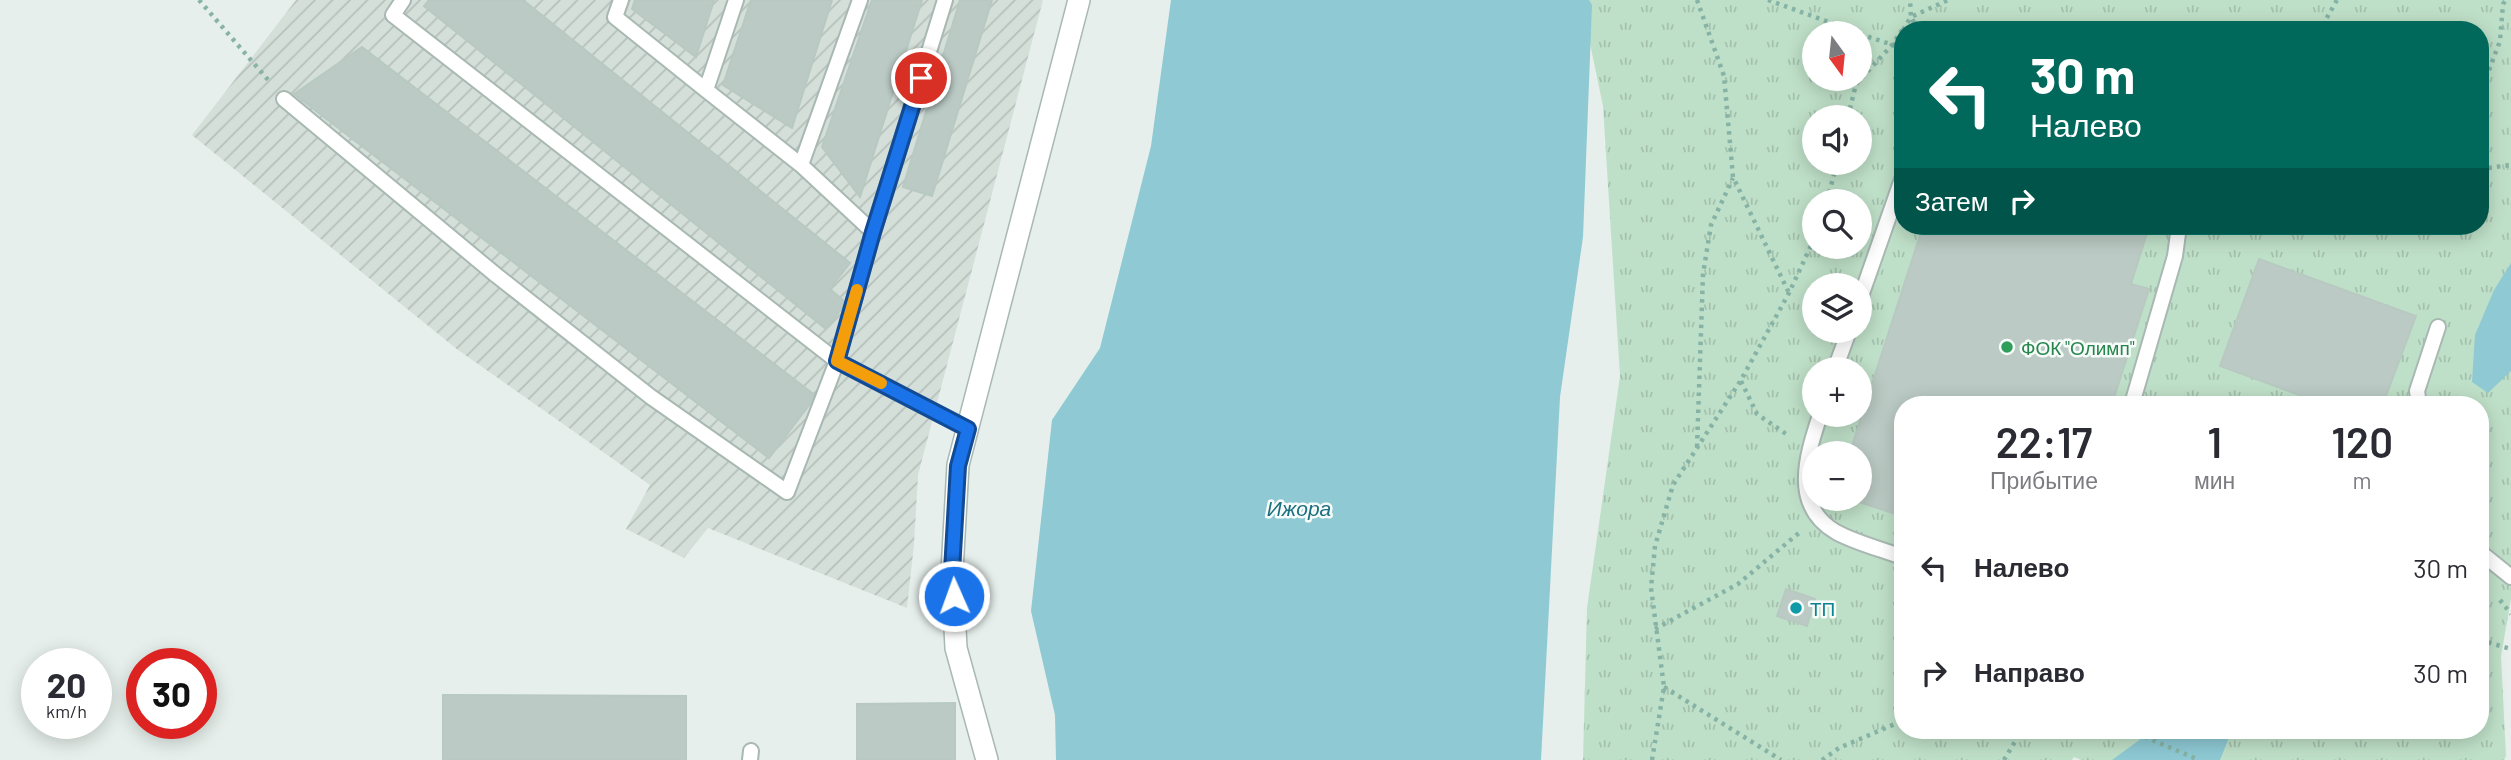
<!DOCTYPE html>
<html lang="ru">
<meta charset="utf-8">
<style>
body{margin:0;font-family:Barlow,sans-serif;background:#f2f2f3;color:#2b2b33;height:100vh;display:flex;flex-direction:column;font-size:26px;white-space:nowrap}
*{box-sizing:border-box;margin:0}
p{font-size:23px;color:#7c7c81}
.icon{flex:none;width:38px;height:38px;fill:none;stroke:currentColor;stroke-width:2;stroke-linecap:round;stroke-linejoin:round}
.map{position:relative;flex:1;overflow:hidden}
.sheet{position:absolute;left:1894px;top:396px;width:595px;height:343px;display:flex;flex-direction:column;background:#fff;border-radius:28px;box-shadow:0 4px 18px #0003}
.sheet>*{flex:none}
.guide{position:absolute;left:1894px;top:21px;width:595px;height:214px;border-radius:28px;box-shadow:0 4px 18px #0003;background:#00695c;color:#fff;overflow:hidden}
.needle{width:46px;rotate:165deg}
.buttons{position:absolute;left:1802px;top:21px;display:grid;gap:14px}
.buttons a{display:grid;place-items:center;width:70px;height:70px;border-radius:50%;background:#fff;box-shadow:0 4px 18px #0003;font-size:35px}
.speed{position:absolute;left:21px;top:648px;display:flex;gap:14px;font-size:35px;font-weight:700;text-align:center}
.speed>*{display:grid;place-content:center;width:91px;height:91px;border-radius:50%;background:#fff;box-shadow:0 4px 18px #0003;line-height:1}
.speed small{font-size:18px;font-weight:400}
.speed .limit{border:10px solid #d22;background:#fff;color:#111}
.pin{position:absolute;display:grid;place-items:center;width:60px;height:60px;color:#fff;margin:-30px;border:4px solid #fff;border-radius:50%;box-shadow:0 2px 7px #0007}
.me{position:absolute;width:77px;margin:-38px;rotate:358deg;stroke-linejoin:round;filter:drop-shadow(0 0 5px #0008)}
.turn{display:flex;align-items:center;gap:24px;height:147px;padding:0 21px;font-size:32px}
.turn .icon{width:91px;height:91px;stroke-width:2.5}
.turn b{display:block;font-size:49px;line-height:60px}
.then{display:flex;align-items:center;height:66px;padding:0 21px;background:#0003;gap:14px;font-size:26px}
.eta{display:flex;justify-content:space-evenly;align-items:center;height:119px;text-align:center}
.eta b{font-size:42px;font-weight:600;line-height:49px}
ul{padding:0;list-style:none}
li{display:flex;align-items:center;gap:21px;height:105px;padding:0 21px}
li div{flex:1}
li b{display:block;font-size:26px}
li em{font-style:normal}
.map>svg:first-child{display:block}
</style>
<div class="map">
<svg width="2511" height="760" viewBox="0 0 2511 760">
<defs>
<pattern id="industrial-furrows" width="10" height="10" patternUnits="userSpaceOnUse" patternTransform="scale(1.75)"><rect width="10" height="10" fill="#d4dfda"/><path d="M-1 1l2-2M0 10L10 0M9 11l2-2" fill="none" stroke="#b6c1bc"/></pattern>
<pattern id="grass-tufts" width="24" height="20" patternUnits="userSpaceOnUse" patternTransform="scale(1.75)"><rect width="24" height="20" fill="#bfe0c8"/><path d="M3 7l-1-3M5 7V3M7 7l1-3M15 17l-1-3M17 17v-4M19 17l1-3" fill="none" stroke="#a4c1ad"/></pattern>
</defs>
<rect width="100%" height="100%" fill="#e6efeb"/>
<path fill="url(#industrial-furrows)" d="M296,0h747l-125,475 -4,69 -7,64 -199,-80 -24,30 -58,-29 24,-44 -192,-135 -266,-215z"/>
<path fill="url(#grass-tufts)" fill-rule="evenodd" d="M1581,0h930v599l-10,57 5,100 -2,4h-423l-7,-3 -2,3h-489l4,-152 33,-232 -17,-270zM1902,30h578v196h-578zM1815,33h45v46h-45zM1815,117h45v46h-45zM1815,201h45v46h-45zM1815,285h45v46h-45zM1815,369h45v46h-45zM1902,404h578v326h-578zM1815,453h45v46h-45z"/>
<path fill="#8ec9d4" d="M1171,0h418l3,5 -9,232 -23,160 -19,363h-485l-1,-45 -24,-104 21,-191 48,-72 51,-202z
M2511,263v108l-23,22 -16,-11 3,-47 19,-45z
M2153,730h75l2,5 -10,25h-108z"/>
<path fill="#bbcac4" stroke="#b8c9c2" stroke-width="2" d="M429,0h94l327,263 -20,26 16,14 -20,26 -402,-323z
M635,0h79l-18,57 -64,-48z
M751,0h81l-40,128 -69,-43z
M872,0h50l-62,197 -38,-50z
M960,0h32l-60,196 -29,-9z
M362,47l454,349 -47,62 -475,-364z
M1923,226h202l22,7 -16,51 18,5 -37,115h-210v112l-46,-15 4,-2v-10l10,-30 -10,-3v-3l-10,-1z
M2259,259l157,57 -33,88h-59l-104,-38z
M1786,589l29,10 -8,27 -30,-10z
M443,695l243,1v64h-243z
M955,703v57h-98v-56z"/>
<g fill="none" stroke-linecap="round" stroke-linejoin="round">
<g stroke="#a8b8b2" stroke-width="18">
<path id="lane" d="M403,0l-10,15 444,346 131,68
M621,0l-6,17 91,73 30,-90
M706,90l95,75
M284,99l212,176 155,122 136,95 50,-131 36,-129 -72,-67 59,-165
M873,232l72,-232
M1860,299l42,-120
M1835,369l14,-38
M2132,404l43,-148 4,-30
M2419,404l-2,-13 21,-64
M1820,415c-13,40 -30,90 16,117 20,11 45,17 66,25
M2480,552l31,25
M750,760l1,-9"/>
</g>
<g stroke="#a8b8b2" stroke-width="24">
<path id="street" d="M987,760l-31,-112 -4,-77 6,-106 121,-465"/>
</g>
<path stroke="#86b3a5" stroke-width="4.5" stroke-dasharray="3.5 5" stroke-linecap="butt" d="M199,0l70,81
M1697,0l27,76 9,101 56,116
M1768,0l91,33
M1903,30l8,-13 -1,-17
M1918,30l-7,-13 37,-17
M2316,30l5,-2 16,-28
M1860,34l42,14
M2480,94l20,-53 3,-37 3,-4
M1848,117l8,-33 36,-39 10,-15
M2480,169l31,-4
M1827,201l10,-38
M1741,381l16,33 32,22
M1697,447l6,-173 8,-49 22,-47
M2500,600l11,14
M1655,629l83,-45 62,-52
M2480,640l31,9
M1664,687l117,73
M2129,730l70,30
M1652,760l12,-73 -13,-99 4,-42 18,-61 68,-105 48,-87 26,-56
M1822,760l17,-12 63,-27
M2004,760l18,-30"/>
<use href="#lane" stroke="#fff" stroke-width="14"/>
<use href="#street" stroke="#fff" stroke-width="21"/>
</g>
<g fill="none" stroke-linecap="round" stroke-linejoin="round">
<g stroke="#114b97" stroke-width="18">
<path id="route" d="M921,78l-48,154 -36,129 131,68 -10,37 -6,105 2,25"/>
</g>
<use href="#route" stroke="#1a73e8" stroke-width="12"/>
<path stroke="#f59e0b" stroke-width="12" d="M857,290l-20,71 44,22"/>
</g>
<circle fill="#2e9e5b" stroke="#f7fbf9" stroke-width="2.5" cx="2007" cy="347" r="7"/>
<circle fill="#0f9aa8" stroke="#f7fbf9" stroke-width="2.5" cx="1796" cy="608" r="7"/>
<g text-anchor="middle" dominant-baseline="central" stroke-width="5" stroke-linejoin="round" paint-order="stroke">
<g font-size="19" fill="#27864d" stroke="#f7fbf9" text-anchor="start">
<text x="2021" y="347">ФОК "Олимп"</text>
</g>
<g font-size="19" fill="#0d838f" stroke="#f7fbf9" text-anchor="start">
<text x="1810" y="608">ТП</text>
</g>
<g font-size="21" font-style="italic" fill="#1c6f80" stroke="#f7fbf9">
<text x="1299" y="507">Ижора</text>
</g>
</g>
</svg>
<div class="buttons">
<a><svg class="needle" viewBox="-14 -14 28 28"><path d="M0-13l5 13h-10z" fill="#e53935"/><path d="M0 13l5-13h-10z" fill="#7c7c81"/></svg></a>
<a><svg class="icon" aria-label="sound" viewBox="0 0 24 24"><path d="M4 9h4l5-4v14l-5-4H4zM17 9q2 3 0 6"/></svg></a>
<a><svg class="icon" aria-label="search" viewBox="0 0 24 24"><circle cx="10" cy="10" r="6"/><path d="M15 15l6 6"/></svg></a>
<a><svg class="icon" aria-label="layers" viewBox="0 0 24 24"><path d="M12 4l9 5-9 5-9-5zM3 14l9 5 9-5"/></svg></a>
<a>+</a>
<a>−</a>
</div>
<div class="speed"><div>20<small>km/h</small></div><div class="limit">30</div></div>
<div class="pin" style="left:921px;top:78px;background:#d93025"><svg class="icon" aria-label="arrive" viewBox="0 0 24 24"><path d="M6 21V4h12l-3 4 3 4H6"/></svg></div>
<svg class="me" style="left:954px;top:596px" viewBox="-20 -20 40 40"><circle r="17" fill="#1a73e8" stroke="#fff" stroke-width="3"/><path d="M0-11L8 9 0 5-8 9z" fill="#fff"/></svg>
<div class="guide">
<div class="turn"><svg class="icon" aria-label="left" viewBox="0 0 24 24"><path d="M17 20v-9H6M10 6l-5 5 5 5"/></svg><div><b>30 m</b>Налево</div></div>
<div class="then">Затем<svg class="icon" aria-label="right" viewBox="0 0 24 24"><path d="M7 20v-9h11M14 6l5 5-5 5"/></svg></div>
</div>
<section class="sheet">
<div class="eta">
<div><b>22:17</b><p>Прибытие</p></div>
<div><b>1</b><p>мин</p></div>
<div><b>120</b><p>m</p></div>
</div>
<ul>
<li><svg class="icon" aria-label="left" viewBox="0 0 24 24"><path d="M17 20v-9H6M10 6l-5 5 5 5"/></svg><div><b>Налево</b></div><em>30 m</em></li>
<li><svg class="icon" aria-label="right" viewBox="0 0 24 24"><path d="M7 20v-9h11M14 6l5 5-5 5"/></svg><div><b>Направо</b></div><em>30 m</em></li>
</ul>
</section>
</div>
